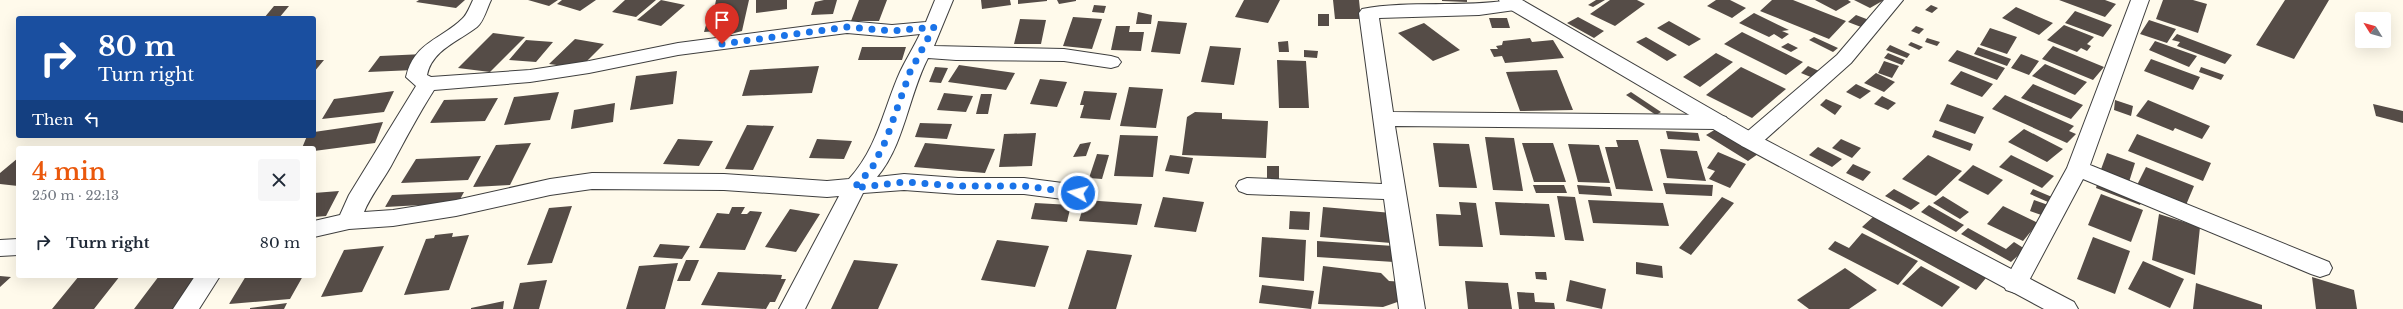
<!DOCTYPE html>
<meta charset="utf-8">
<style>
body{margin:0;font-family:"Libre Baskerville",serif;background:#f6f6f7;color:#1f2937;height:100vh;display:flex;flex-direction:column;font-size:15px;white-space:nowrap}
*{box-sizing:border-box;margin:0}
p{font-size:13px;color:#747a83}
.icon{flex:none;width:22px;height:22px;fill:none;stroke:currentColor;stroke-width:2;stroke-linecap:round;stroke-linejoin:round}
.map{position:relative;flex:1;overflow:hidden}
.details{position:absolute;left:16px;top:146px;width:300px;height:132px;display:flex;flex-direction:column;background:#fff;border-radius:4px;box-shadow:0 4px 16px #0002}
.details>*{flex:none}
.hud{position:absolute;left:16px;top:16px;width:300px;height:122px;border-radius:4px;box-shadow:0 4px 16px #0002;background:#1a4fa0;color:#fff;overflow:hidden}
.needle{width:26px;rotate:307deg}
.fabs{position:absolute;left:2355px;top:12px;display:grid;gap:8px}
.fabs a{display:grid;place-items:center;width:36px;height:36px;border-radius:4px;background:#fff;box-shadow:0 4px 16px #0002;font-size:20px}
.pin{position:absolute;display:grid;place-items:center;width:34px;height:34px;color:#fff;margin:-41px -17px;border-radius:50% 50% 50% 0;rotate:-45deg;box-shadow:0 0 4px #0007}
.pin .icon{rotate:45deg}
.me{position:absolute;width:44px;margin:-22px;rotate:277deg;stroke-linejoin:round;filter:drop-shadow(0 0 3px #0008)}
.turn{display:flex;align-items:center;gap:14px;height:84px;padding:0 16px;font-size:18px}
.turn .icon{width:52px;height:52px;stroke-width:2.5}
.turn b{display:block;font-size:28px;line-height:34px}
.then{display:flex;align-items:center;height:38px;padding:0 16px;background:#0003;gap:8px;font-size:15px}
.round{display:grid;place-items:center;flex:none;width:42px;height:42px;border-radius:4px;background:#f6f6f7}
.overview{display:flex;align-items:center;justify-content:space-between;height:68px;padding:0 16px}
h1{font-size:24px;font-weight:600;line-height:30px;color:#ea580c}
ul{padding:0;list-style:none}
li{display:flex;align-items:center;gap:12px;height:56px;padding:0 16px}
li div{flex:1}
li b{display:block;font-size:15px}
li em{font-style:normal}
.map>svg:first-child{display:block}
</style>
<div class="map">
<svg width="2403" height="309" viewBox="0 0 2403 309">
<rect width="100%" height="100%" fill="#fffaeb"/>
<path fill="#554c47" d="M419,0h46l-9,8 -40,-6z
M528,0h30l-9,6z
M562,0h34l-16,11 -23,-7z
M625,0h31l-20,17 -24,-5z
M661,0l24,5 -24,21 -24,-6z
M716,0h33l-7,31 -11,3 -8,5 -7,-3 1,-5 -13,1 6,-21 4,-1z
M756,0h31v9l-31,4z
M824,0h13l-4,14 -22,1 4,-13z
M859,0h28l-8,21h-28z
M981,0h29l1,5 -29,4z
M1018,0h29v1l-29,3z
M1057,0h19v1l-17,3z
M1244,0h36l-12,23 -33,-6z
M1333,0h26l2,19h-26z
M1442,0h25v2l-25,-1z
M1596,0h9l-12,7 -5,-2z
M1610,0h27l8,4 -30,22 -25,-12z
M1716,0h14l16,8 -14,10 -25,-12z
M1772,0h21l53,21 -17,18 -69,-28z
M1815,0h33l3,2 -15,9z
M1854,0h30l-14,8z
M2059,0h46l11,4 -11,13z
M2163,0h30l14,4 -9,29 -42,-14z
M2285,0h44l-35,59 -38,-14z
M1094,5l12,1 -2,7 -12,-1z
M1931,5l7,3 -6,5 -7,-3z
M274,6h15l-10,12h-15z
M2016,7l37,16 -14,12 -37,-17z
M2075,11l37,14 -9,12 -38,-14z
M1138,12l14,3 -1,9h-15z
M1754,13l35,17 -7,1 7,3 -7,5 -8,-5 -5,3 -30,-14z
M1318,14h11v12h-11z
M1856,15l13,5 -8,7 -13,-5z
M1073,17l29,2 -10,30 -29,-3z
M1578,17l26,14 -10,7 -27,-15z
M1489,18h18l3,10h-18z
M1020,19l26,1 -5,24h-27z
M2149,20l27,9 -9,14 -27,-9z
M1158,21l29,2 -7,31 -29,-2z
M1669,21l32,18 -12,7 -32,-18z
M1424,23l36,27 -27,11 -35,-28z
M2064,25l30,12 -7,7 4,2 -4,5 -6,-3 -4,4 -30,-12z
M1116,26h14l-1,6h15l-3,19 -30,-1z
M1916,26l8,3 -5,5 -8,-3z
M1990,28l27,9 -10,17 -27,-9z
M1742,32l61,30 -17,13 -62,-31z
M493,33l32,4 -35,35 -32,-4z
M2177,34l55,21 -7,9 -48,-18 3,-4 -8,-2z
M1646,37l31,18 -10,6 -31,-19z
M1814,37l24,11 -5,4 -24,-12z
M1530,38l2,4 21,-2 11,18 -59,5 -3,-7 -8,1 -4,-8h8l-2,-3 6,-1 1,-4z
M1927,38l13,4 -3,4 -12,-4z
M575,39l29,5 -24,24 -31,-4z
M526,40l27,2 -17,20 -27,-2z
M1288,41l1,11h-10l-1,-10z
M2155,41l42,15 -8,11 -40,-17z
M1911,42l12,5 -4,3 -11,-5z
M1788,43l10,5 -7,4 -10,-5z
M1890,45l20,9 -3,4 -21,-8z
M1210,46l31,2 -7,37 -33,-3z
M2053,46l51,21 -11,13 -51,-21z
M862,47h44l-4,13h-44z
M1978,47l33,12 -4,7 -33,-12z
M1304,50l14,1 -1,7 -13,-1z
M1957,50l48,18 -8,12 -49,-19z
M1716,53l17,9 -33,25 -17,-10z
M1888,53l17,7 -3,5 -18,-7z
M424,54l-10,16 -46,2 12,-16z
M2021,54l18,7 -10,14 -18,-7z
M2151,59l49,18 -7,13 -49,-19z
M314,60h10l-10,12z
M1277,60l29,1 3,47h-30z
M1884,61l15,5 -7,12 -14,-5z
M2045,64l42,18 -12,13 -43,-19z
M959,65l56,8 -9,17 -58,-8z
M819,66l-7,27 -70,3 8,-26z
M1808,66l11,5 -6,7 -12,-5z
M935,67l13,1 -7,15 -12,-1z
M1741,67l45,22 -34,29 -46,-23z
M2201,67l23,8 -3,5 -22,-8z
M1557,70l16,40 -53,1 -14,-39z
M677,71l-4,33 -43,6 6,-34z
M1961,71l32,13 -11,13 -32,-13z
M1876,73l19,9 -11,10 -20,-9z
M1040,79l27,3 -10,25 -27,-3z
M1856,84l15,7 -11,8 -14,-7z
M2033,84l50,21 -12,14 -50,-21z
M1129,87l34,2 -7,39 -36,-2z
M394,91l-10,21 -62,7 12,-20z
M1084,91l33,2 -7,27 -30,-2 4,-13h-4z
M559,92l-9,28 -46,5 10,-28z
M1631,92l30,20 -5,3 -30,-20z
M944,93l29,3 -7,16 -29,-2z
M981,94h11l-4,20h-12z
M2005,95l69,31 -5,5 7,3 -9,9 -75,-34z
M1882,96l14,7 -8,7 -14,-6z
M498,98l-13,23 -55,2 14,-23z
M1826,99l16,7 -7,9 -15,-10z
M2115,100l18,6 -2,10 -17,-6z
M2148,100l62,26 -8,13 -27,-11 -2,3 -37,-15z
M615,103l-2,19 -42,7 3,-19z
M1947,104l37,13 -9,17 -36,-13z
M2373,104l30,7v12l-27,-7z
M1195,112l27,1v6l46,2 -2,37 -84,-3 5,-38z
M383,122l-8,21 -61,8v-3h-12l5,-12h7v-4z
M920,123l32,1 -5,15 -32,-2z
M747,125l27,1 -21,44 -28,-1z
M1716,129l42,25 -10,7 -42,-26z
M2024,129l39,20 -16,13 -39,-20z
M1935,130l38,14 -3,7 -38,-14z
M1666,131l32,2 2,8 -32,-2z
M1036,133l-4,33 -33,1 5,-33z
M2137,134l74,29 -8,18 -75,-30z
M1120,135l38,1 -5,41 -39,-1z
M1485,137l29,1 9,53 -30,-1z
M678,139l35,2 -14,25 -36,-2z
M817,139l35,2 -8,18 -35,-1z
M1841,139l20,9 -9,10 -20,-10z
M1616,140h22l15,51 -37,-2 -11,-42h13z
M1091,142l-5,14 -13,1 7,-13z
M531,143l-21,42 -37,2 23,-42z
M925,143l70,6 -10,24 -71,-6z
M1433,143l36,1 8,44 -38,-1z
M1522,143h31l13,39h-32z
M1568,144l31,1 11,38 -32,-1z
M1818,147l24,12 -10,8 -23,-12z
M1660,149l37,2 9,30 -39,-3z
M1718,152l28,12 -16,24 -21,-9 6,-8 -8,-3z
M2107,153l28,10 -6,19 -29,-10z
M1097,154l12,1 -7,24 -13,-1z
M1170,155l23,3 -4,16 -24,-3z
M1928,155l34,16 -26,25 -34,-17z
M2011,155l43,21 -12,12 -43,-21z
M481,156l-13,24 -67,3 15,-24z
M18,158v28l-18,-2v-11z
M1853,164l18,8 -8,9 -17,-8z
M1973,165l30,15 -15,15 -30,-15z
M1267,166h12v13h-12z
M2146,167l48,19 -8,19 -49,-20z
M2098,181l45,17 -3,7 -44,-17z
M1663,183l50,2 -1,11 -46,-2z
M1533,185h31l3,8h-31z
M1577,185l33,2 2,9 -33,-2z
M1894,189l26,14 -9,7 -26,-14z
M2033,189l19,8 -4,5 -18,-8z
M339,191l-13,25 -12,1v-24z
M464,192l-6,11 -73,4 7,-12z
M2101,194l42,16 -12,32 -43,-17z
M1557,196l18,1 9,44 -19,-1z
M1943,196l26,16 -9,7 -27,-16z
M1163,197l41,5 -8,30 -42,-5z
M1722,197l12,6 -43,52 -12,-7z
M1085,200l57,4 -5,21 -58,-4z
M1588,200l75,3 6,23 -76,-3z
M2034,200l17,6 -4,11 -17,-6z
M1459,202l17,1 7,44 -44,-1 -3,-32 25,1z
M1495,202l54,2 6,33 -55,-2z
M1035,203l36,2 -4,17 -36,-3z
M1929,205l35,20 -8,7 -35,-20z
M572,206l-20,57 -25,2 22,-57z
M2003,206l35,17 -15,18 -36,-17z
M732,207h13l-4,7h6l3,-3 12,1 -17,38 -46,-2 18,-35 12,1z
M1323,207l69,6 -1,30 -71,-6z
M790,209l30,5 -24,38 -31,-5z
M1290,211l20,1 -1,18 -20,-1z
M2159,214l41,13 -5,48 -43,-15z
M1874,216l112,62 -10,12 -114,-63z
M1968,228l38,21 8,-7 11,7 -14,13 -50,-28z
M453,233l-1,4 17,-2 -20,55 -45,5 22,-56 8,-1 1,-3z
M1862,233l56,28 -20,24 -70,-36 7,-8 14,7z
M1262,237l44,3 -2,41 -45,-4z
M2093,237l37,14 -15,43 -38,-15z
M997,240l52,6 -14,41 -54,-7z
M1317,241l77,5v16l-77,-5z
M660,244l30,2 -8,13 -29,-2z
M384,246l-22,46 -41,5 23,-47z
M1087,250l45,5 -16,54h-48z
M686,260h13l-9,21h-13z
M854,260l44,4 -20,45h-47z
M2143,261l41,18 -14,29 -42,-19z
M1636,262l26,4 1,12 -27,-4z
M678,263l-13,46h-39l13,-43z
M1323,266l58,7 8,8 16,1 1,17 -23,8 -65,-3z
M1921,266l39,21 -18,20 -40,-23z
M1845,268l32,22 -28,19h-40l-12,-9z
M718,272l64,3 -1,4h5l-11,23h-5l-4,7 -65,-4z
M1535,272h11l1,8 -11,-1z
M0,276l11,1 -11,10z
M79,276h41l-26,33h-42z
M159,276h42l-23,33h-44z
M246,276h57l-13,23 -61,5z
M2312,277l42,13 3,19h-41z
M547,280l-8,29h-26l7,-26z
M1570,280l36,9 -4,20 -36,-8z
M1465,281l43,2 4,26h-44z
M2196,283l66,22v4h-69z
M1262,285l52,6 -3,18 -52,-6z
M1517,292l17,1 1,9 19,1 1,6h-36z
M504,301l-1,8h-32v-1z
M287,303l-3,6h-34v-1z"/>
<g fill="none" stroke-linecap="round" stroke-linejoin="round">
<g stroke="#3f3f3f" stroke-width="2">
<path id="minor" d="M473,0h18c-4,8 -7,21 -14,27 -18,14 -45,23 -50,48l4,2 99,-7 59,-9 89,-18 169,-22 45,4 34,-3 9,-22h18l-19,46 130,3 47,7 7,2 3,4 -3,4 -7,2 -47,-7 -108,-1 -28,-2c-19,36 -24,88 -51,119l27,-3 54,4h66l54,7 8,3 3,5 -3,5 -8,3 -54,-7h-66l-54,-4 -41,3 -58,116h-26l60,-113 -12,1 -103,-7 -132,-1 -42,6 -94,21 -63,10 -44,3 -35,8v-16l26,-6 9,-20 67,-109 -10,-9c8,-35 36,-38 56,-58 5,-4 8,-13 11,-19zM847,33l45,4 28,-3c-6,13 -14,25 -20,38 -17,38 -22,75 -51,107l-22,2 -103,-7 -132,-1 -42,6 -94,21 -63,10 -29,2c7,-17 18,-30 27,-46 14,-26 27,-51 43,-76l96,-8 59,-9 89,-18z
M1510,0l12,1 3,4 -3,4 -43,6 -100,3 14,94 325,3 8,2 3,5 -3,5 -8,2 -323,-3 30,183h-26l-15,-110 -137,-5 -8,-3 -3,-5 3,-5 8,-3 135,6 -23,-171 3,-4c48,-9 100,-1 148,-9z
M1884,0h19l-52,63 -93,83 -8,2 -8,-2 -3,-5 3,-5 95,-81z
M2131,0h18l-59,165 239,97 3,6 -3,6 -9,3 -9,-3 -228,-95 -59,111 -9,3 -9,-3 -3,-6 64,-116z
M18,239v16l-18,1v-16z
M195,276h25l-21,33h-26z"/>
</g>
<g stroke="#3f3f3f" stroke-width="2">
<path id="tertiary" d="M1499,0h23l236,136 316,166 4,7h-34l-302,-163 -241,-142z"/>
</g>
<use href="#minor" fill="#fff" fill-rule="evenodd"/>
<use href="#tertiary" fill="#fff" fill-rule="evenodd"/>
</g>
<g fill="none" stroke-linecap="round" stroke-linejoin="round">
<path stroke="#1a73e8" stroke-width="7" stroke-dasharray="0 12.6" d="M722,44l125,-17 45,4 42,-4 -24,45 -24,68 -14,28 -18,20 50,-6 54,4h66l54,7"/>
</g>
</svg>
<div class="fabs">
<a><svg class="needle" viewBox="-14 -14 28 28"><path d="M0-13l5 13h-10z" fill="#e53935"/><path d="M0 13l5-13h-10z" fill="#747a83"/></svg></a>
</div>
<div class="pin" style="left:722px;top:44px;background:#d93025"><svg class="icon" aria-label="arrive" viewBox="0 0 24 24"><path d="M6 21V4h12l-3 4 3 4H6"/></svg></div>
<svg class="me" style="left:1078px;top:193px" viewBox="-20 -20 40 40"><circle r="17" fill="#1a73e8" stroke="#fff" stroke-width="3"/><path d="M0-11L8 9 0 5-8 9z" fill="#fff"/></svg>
<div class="hud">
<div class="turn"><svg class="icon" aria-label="right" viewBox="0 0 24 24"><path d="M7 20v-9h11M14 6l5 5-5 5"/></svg><div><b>80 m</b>Turn right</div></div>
<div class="then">Then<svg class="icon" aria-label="left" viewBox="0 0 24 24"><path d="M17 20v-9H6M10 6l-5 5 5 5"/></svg></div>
</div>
<section class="details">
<div class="overview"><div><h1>4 min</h1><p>250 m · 22:13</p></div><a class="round"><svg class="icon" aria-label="close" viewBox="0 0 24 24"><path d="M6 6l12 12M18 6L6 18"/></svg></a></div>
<ul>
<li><svg class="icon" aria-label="right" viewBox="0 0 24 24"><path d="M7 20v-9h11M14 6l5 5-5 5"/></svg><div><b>Turn right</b></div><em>80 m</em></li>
</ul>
</section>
</div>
